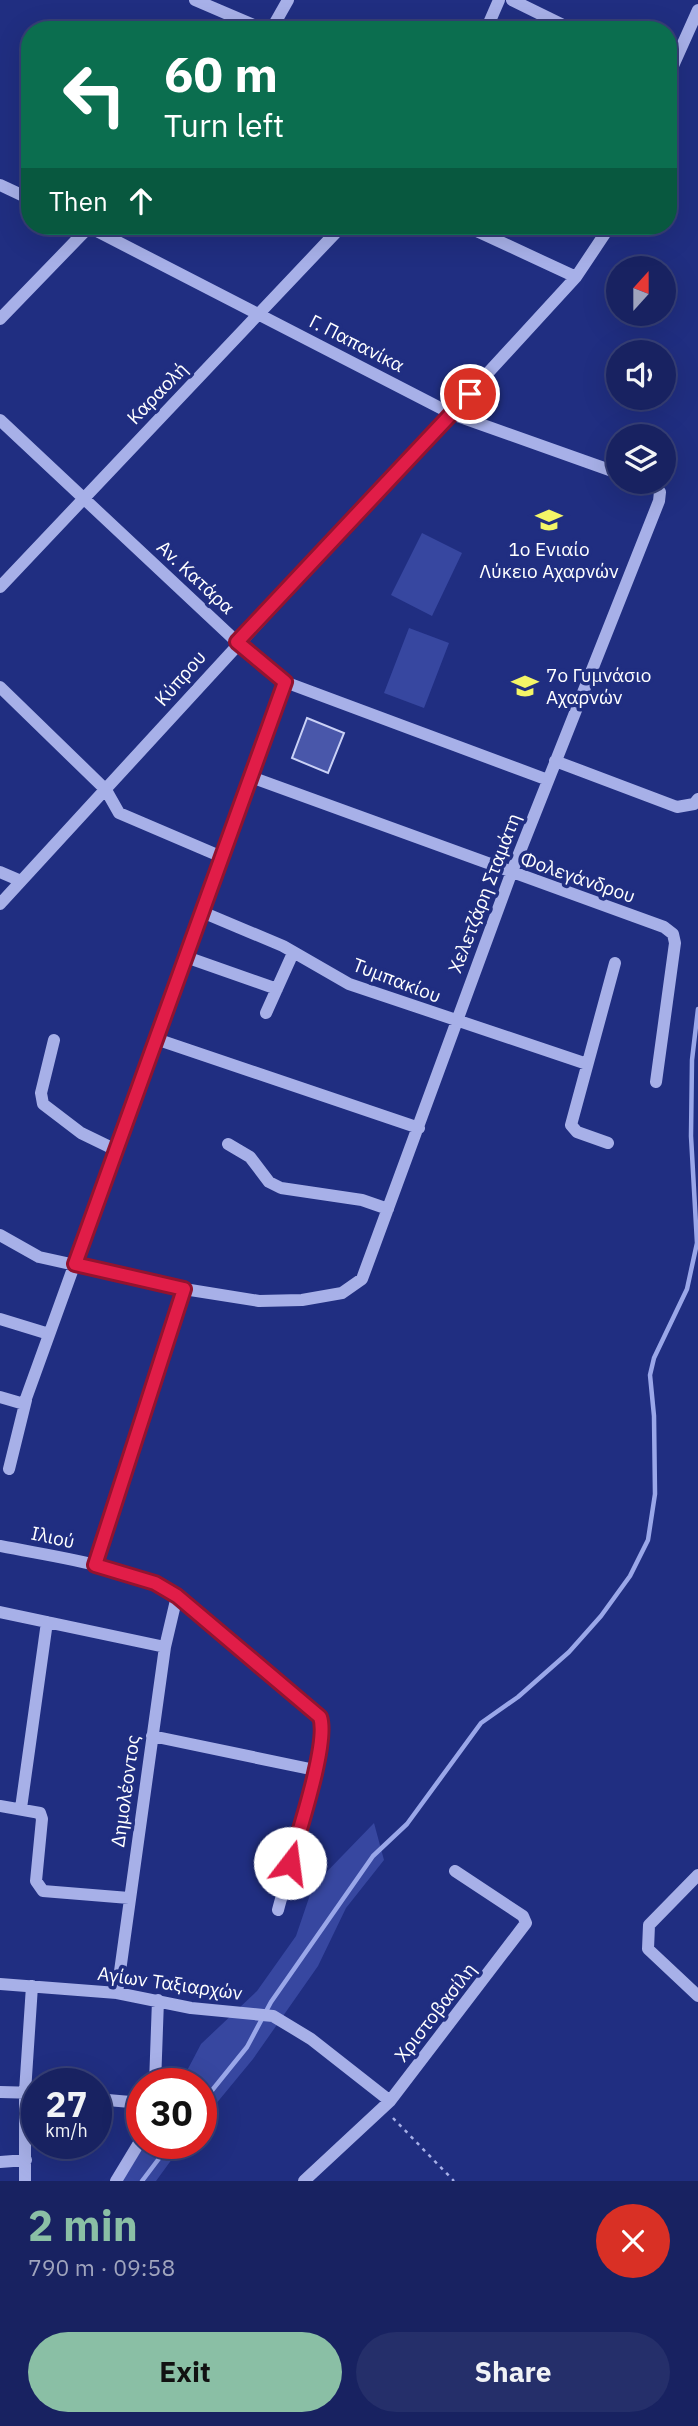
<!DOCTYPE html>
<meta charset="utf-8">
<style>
body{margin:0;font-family:"IBM Plex Sans",sans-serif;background:#252f6a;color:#f1f3f6;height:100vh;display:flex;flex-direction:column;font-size:26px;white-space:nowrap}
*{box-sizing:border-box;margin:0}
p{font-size:23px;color:#9fa4bd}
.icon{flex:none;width:38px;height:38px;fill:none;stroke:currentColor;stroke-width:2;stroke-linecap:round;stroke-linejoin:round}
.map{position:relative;height:2181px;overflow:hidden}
.sheet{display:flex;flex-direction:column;background:#182261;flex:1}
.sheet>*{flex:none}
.guide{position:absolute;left:21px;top:21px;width:656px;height:214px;border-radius:28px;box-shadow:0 7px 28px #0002,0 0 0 2px #363f76;background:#0b6e4f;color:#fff;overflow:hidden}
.needle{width:46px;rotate:21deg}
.tools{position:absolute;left:606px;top:256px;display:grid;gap:14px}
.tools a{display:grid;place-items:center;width:70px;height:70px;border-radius:50%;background:#182261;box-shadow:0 7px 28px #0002,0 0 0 2px #363f76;font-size:35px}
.speed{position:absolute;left:21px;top:2068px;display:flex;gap:14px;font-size:35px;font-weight:700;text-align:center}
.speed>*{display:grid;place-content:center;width:91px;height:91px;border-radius:50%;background:#182261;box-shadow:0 7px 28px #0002,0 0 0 2px #363f76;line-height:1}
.speed small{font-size:18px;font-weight:400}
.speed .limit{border:10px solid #d22;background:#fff;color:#111}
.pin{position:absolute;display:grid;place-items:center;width:60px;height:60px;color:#fff;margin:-30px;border:4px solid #fff;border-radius:50%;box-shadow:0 2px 7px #0007}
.me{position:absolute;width:77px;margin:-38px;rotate:15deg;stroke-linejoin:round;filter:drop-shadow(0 0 5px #0008)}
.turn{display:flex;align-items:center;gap:24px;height:147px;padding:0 28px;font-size:32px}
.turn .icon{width:91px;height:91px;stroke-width:2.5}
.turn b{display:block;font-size:49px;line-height:60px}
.then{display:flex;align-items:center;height:66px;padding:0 28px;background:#0003;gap:14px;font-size:26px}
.round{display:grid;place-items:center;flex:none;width:74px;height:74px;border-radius:37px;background:#252f6a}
.headline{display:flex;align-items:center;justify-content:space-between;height:119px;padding:0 28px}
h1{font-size:42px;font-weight:700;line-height:52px;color:#8abfa5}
.primary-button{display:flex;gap:14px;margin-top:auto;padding:14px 28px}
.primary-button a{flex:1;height:80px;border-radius:42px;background:#8abfa5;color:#111;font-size:28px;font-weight:700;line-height:80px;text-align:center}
.primary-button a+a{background:#252f6a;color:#f1f3f6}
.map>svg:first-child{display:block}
</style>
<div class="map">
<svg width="698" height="2181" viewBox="0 0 698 2181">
<rect width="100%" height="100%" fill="#202e81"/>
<path fill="#3747a0" d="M422,533l40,20 -30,63 -41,-21z
M409,628l40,15 -25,65 -40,-15z
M374,1823l10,37 -38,48 -28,58 -65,93 -52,63v-38h-21l21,-40 56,-53 39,-55 17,-50z
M145,2144h38l-27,37h-34z"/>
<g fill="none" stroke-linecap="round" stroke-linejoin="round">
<path stroke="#9aa7e9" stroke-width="4.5" d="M201,2104l46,-57 24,-45 102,-146 34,-32 74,-101 37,-26 51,-45 32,-36 29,-40 18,-36 7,-46 -1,-78 -4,-41 4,-17 33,-69 10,-46 -6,-107 1,-76 6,-51
M142,2181l28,-37"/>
</g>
<path fill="#4957aa" stroke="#cad1f6" stroke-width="2" d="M307,718l37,15 -16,40 -36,-15z"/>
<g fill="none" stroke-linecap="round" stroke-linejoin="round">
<path stroke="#a7b0e8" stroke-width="2.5" stroke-dasharray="3.5 5" stroke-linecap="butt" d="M393,2118l61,63"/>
<path stroke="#a7b0e8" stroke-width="12" d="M195,0l70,30
M512,0l61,30
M271,30l17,-30
M486,30l13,-30
M668,77l30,-67
M0,185l30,14
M87,226l365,188 166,59
M466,226l110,51
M0,319l90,-93
M0,420l237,222 48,40 263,98
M0,587l342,-361
M0,687l106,103 13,23 103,44
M555,761l122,46 17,-3 4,-5
M251,777l413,150 9,7 2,9 -19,139
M0,872l21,9
M0,904l576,-627 34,-51
M202,912l81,34 66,38 238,80
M186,957l91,32
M266,1013l27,-60
M156,1039l263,89
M54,1040l-13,53 2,11 38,29 35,17
M608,1143l-31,-11 -6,-7 44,-162
M228,1144l22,13 19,25 12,6 81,12 26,9
M0,1235l39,22 145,32 75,12 43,-1 40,-7 20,-14 149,-405 148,-373 1,-9 -5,-6 -15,-5
M0,1319l49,15
M0,1397l24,7 261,-722
M9,1469l17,-69
M0,1546c60,12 124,19 177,50l143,121c10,28 -33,157 -42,193
M95,1565l89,-276
M0,1612l165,35
M152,1736l163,34
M0,1806l40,7 2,6 -6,62 7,10 86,7
M21,1808l26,-186
M698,1875l-49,50 -1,24 50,47
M0,1984l117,9 74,15 82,8 38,23 79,62
M117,1993l48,-346 12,-51
M155,2084l3,-84
M0,2092l37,1
M96,2099l46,4
M0,2162l26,-2
M25,2181v-89l7,-106
M116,2181l26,-43
M304,2181l86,-80 136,-178 -3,-7 -68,-45"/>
</g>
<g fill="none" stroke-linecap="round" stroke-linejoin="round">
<g stroke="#92132f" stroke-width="18">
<path id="route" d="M290,1863c8,-29 39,-121 30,-146l-143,-121 -22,-13 -60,-18 89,-276 -109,-25 210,-582 -48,-40 233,-248"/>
</g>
<use href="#route" stroke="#e11d48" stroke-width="12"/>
</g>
<defs>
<g id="school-bare" transform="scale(2.1)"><path d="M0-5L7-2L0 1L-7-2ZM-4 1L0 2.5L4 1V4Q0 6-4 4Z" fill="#f3f567" stroke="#202e81" stroke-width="2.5" paint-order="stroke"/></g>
</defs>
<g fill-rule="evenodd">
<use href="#school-bare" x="549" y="520"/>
<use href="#school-bare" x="525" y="686"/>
</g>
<g text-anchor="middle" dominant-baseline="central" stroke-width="7" stroke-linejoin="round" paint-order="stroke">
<g font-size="19" fill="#fff" stroke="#202e81">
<text transform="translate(357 343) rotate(27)">Γ. Παπανίκα</text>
<text transform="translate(157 393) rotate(-46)">Καραολή</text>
<text transform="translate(196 577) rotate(43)">Αν. Κατάρα</text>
<text transform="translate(180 678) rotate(-49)">Κύπρου</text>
<text transform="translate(578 877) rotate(19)">Φολεγάνδρου</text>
<text transform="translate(484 893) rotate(-69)">Χελετζάρη Σταμάτη</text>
<text transform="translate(397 980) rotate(21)">Τυμπακίου</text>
<text transform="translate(53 1537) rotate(12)">Ιλιού</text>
<text transform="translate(125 1791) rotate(-82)">Δημολέοντος</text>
<text transform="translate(170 1983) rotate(8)">Αγίων Ταξιαρχών</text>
<text transform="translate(435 2012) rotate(-52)">Χριστοβασίλη</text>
</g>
<g font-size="19" fill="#fff" stroke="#202e81">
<text x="549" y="549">1ο Ενιαίο<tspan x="549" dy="22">Λύκειο Αχαρνών</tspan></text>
<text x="546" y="675" text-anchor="start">7ο Γυμνάσιο<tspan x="546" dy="22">Αχαρνών</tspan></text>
</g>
</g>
</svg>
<div class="tools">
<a><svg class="needle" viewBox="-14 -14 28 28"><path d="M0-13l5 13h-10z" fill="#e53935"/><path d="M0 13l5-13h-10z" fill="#9fa4bd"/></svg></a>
<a><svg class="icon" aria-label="sound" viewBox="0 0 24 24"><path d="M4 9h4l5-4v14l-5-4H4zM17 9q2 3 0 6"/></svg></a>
<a><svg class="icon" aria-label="layers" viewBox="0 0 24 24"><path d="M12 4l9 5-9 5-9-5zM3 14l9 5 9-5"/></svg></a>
</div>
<div class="speed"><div>27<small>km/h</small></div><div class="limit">30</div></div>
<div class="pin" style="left:470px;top:394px;background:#d93025"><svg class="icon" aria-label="arrive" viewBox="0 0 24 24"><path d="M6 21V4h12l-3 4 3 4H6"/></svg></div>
<svg class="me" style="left:290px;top:1863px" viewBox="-20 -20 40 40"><circle r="19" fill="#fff"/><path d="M0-13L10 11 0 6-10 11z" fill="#e11d48"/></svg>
<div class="guide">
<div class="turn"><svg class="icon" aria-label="left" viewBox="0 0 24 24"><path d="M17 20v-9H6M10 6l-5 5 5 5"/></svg><div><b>60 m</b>Turn left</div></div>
<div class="then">Then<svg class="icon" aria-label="ahead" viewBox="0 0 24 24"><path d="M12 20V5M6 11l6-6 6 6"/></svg></div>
</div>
</div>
<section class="sheet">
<div class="headline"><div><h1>2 min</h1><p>790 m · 09:58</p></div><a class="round" style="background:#d93025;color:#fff"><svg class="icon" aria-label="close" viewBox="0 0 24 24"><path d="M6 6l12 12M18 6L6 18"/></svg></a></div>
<div class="primary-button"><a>Exit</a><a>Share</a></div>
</section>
